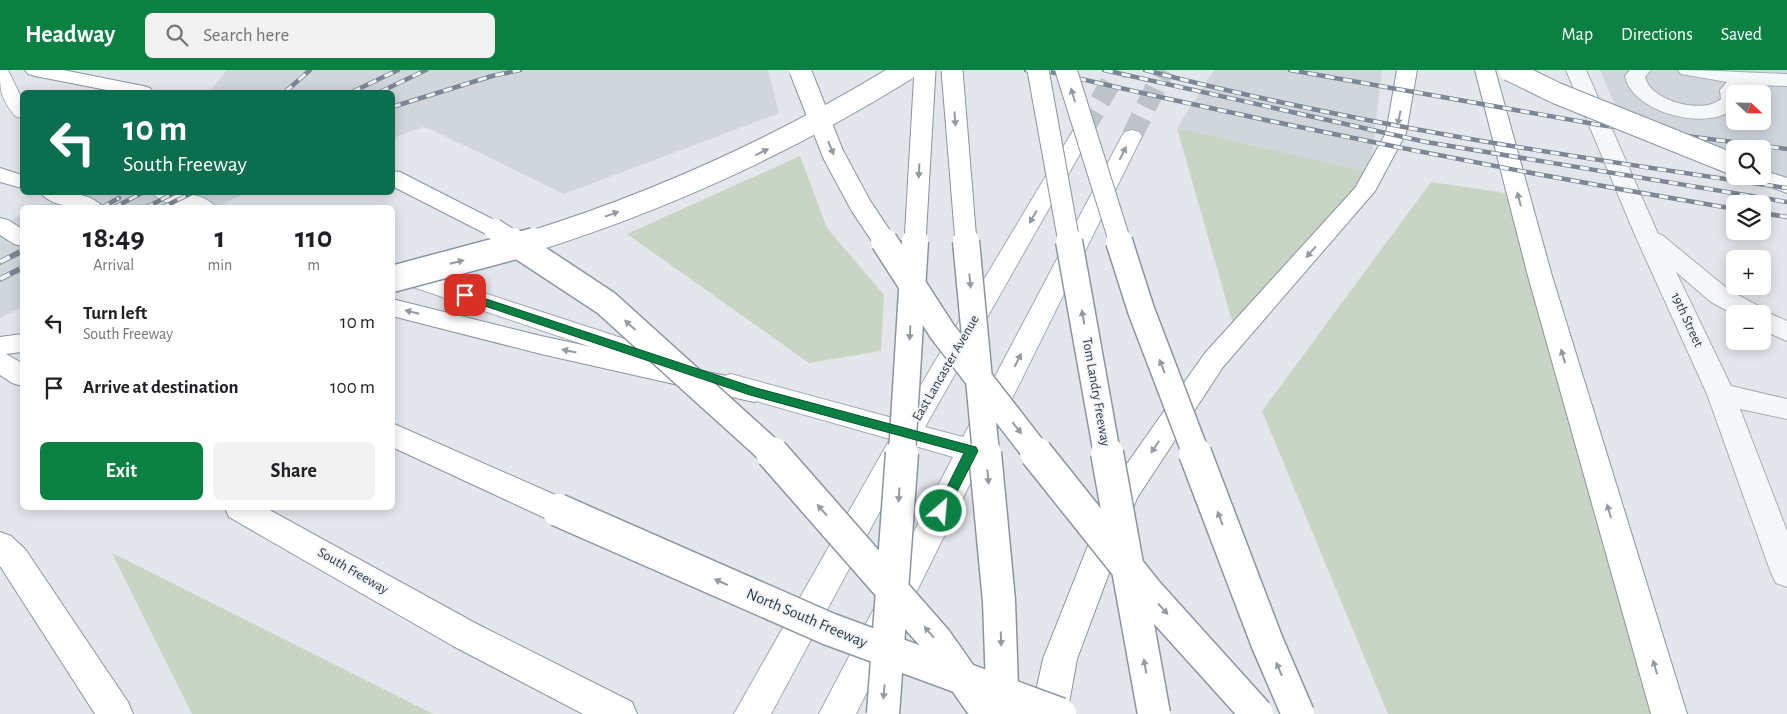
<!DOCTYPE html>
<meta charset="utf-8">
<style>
body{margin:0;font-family:"Alegreya Sans",sans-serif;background:#f2f2f2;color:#202124;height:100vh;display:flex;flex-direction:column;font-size:19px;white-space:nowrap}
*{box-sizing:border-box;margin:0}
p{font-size:16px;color:#757577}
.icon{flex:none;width:28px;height:28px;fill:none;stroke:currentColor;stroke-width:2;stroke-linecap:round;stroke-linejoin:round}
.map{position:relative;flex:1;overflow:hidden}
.sheet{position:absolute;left:20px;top:135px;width:375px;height:305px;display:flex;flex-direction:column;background:#fff;border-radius:8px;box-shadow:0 2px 12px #0003}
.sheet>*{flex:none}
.banner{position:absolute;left:20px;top:20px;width:375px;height:105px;border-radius:8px;box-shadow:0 2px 12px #0003;background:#0b6e4f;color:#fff;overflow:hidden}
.needle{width:32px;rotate:112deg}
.controls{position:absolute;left:1726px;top:15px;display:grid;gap:10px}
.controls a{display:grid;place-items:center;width:45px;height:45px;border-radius:8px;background:#fff;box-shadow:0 2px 12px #0003;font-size:25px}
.pin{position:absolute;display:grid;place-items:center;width:42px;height:42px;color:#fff;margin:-21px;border-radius:10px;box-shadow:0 2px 8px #0006}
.me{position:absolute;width:55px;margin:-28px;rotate:27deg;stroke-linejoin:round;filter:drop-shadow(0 0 4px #0008)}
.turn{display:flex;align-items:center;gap:18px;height:105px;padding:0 20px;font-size:22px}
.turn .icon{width:65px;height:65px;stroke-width:2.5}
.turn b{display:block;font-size:35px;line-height:42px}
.eta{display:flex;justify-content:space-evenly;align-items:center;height:85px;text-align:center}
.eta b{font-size:30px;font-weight:600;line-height:35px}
.button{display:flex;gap:10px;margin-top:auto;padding:10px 20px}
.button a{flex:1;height:58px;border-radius:8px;background:#0b8043;color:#fff;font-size:20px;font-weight:600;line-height:58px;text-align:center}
.button a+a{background:#f2f2f2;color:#202124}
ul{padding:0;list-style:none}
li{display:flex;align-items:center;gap:15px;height:65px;padding:0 20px}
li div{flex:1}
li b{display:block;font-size:19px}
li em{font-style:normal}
header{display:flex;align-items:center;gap:30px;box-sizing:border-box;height:70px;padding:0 25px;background:#0b8043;color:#fff}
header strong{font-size:24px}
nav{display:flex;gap:28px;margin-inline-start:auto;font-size:18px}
.search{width:350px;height:45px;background:#f2f2f2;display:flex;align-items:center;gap:12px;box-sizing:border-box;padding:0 18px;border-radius:8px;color:#757577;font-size:19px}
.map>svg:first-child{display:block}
</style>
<header>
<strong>Headway</strong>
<div class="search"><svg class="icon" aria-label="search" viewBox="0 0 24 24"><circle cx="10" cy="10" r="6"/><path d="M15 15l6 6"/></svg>Search here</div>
<nav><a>Map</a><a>Directions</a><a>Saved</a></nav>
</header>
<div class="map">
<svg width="1787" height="644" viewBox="0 0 1787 644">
<rect width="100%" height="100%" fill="#e3e6eb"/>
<path fill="#d1d6dd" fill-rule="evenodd" d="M227 0H768L779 43 564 124 428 58 423 57 393 68 392 22H209Z
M1214 0H1382L1370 102 1177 58Z
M1600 0H1787V110L1763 100 1762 79H1735V88L1617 40ZM1735 24H1762V51H1735Z
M72 123H246L217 137 39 138Z
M22 145V237L0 248V156Z"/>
<path fill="#c9d5c4" d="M1177 58 1370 102 1233 254Z
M800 86 827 158 884 225 881 281 809 293 627 164Z
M1431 112 1512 124 1662 644H1388L1262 341Z
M112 483 433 644H192Z"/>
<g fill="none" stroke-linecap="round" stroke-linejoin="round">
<path stroke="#bec3c9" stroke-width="21" stroke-dasharray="21 11" stroke-linecap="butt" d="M1084 59 1118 0
M1132 66 1164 0"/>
<g stroke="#a8adb5" stroke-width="2">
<path id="minor" d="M1566 0H1586L1658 164 1662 165 1729 220 1762 238 1764 241 1787 251V271L1762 260V244L1735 245 1711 232 1676 202 1731 316 1787 329V349L1740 339 1787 461V517L1776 513 1771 503 1707 324 1635 165Z
M1630 0H1651L1645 7C1650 31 1703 45 1721 29L1720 20 1727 12 1681 4 1678 0C1715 0 1751 3 1787 4V16L1748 15 1740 22V24H1735V38C1708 62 1632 43 1625 6Z"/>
</g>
<g stroke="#a2acb7" stroke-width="2">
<path id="major" d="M0 0H8L22 29V48L15 46C1 28 0 22 0 0Z
M1084 53 1091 55 1094 59 925 357 963 367 1122 66 1125 62 1132 60 1139 62 1142 66 856 644H819L953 387 915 376 771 644H734L890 369 721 321 717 314 721 307 731 304 900 350 1074 59 1077 55Z
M152 122C170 122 205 121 216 138 198 138 164 139 152 122Z
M392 193 689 290 693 297 689 304 680 307 392 210Z"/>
</g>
<g stroke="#8a95a2" stroke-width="2">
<path id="highway" d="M25 0H63L143 16 150 18 153 22H117L35 6 28 4Z
M1397 0H1417L1406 63 1375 121 1223 297 1137 428 1077 589 1067 644H1031L1043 589 1112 415 1205 283 1355 118 1386 63Z
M1475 0H1495L1552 206 1687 644H1651L1528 206Z
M0 98 22 105V118L0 112Z
M1762 100 1787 108V123L1754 111 1751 106H1762Z
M392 101 400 102 502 154 506 159 502 164 494 166 486 164 392 116Z
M40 122C58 122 92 121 103 138 85 138 52 139 40 122Z
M0 148 8 150 22 159V176L14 174 0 165Z
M392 229 541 266 754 312 764 315 768 322 764 329 754 332 541 284 392 246Z
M22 264V282L6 284 22 293V316L12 313 0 305V267Z
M392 353 569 431 573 440 569 449 558 452 547 449 392 377Z
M225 438H266L477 554 632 632 637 644H583L453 576 229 447Z
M0 462 11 466 25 479 128 632 133 644H95L0 496Z"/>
</g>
<use href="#minor" fill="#f5f7f9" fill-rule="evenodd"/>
<use href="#major" fill="#fff" fill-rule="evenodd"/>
<use href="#highway" fill="#fff" fill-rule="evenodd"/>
<g stroke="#7c8795" stroke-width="4.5">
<path id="rail-far1" d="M1026 0 1047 4
M1042 0C1272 54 1502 100 1735 139
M1104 0 1426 72 1787 132
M1145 0C1356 55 1572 87 1787 118
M1290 0 1600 55 1787 79
M285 22 310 0
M352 22 398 0
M380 22 426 0
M392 37 492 6 520 0
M101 138 119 128
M113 138 144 122
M145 138 176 122
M161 138 194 122
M1762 143 1787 147"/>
</g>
<g stroke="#7c8795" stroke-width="5.5">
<path id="rail" d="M0 192 22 181
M0 209 22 198"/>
</g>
<use href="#rail-far1" stroke="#f2f5f8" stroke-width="3" stroke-dasharray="9" stroke-linecap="butt"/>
<use href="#rail" stroke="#f2f5f8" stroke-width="4" stroke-dasharray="11" stroke-linecap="butt"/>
<g stroke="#8a95a2" stroke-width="23" stroke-linecap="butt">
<path id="highway-bridge-far2" d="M800 0 833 84 861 136 885 172
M952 0 966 172
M1038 0 1069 172
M1066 0 1120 172
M1509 0 1556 23 1735 95
M494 159 514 172
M530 172C662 131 788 73 906 0
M915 172 925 0"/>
</g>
<g stroke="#8a95a2" stroke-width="29" stroke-linecap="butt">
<path id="highway-bridge-far1" d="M512 171 606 233 773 384
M884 171 942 261 1037 384
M966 171 986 384
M1069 171 1107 384
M1119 171 1141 240 1196 384
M392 209 534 171
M902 384 915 171"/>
</g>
<g stroke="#8a95a2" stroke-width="35" stroke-linecap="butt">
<path id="highway-bridge" d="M772 383 936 570 988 644
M985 383 999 531 1003 644
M1036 383 1147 522 1257 644
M1107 383 1154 644
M1195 383 1267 572 1298 644
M558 440 829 559 1060 644
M883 644 902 383"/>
</g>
<use href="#highway-bridge-far2" stroke="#fff" stroke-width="21"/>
<use href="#highway-bridge-far1" stroke="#fff" stroke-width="26"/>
<use href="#highway-bridge" stroke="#fff" stroke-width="32"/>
</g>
<defs><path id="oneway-solid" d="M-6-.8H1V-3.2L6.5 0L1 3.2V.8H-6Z" transform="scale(1.25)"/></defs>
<g fill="#949aa1">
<use href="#oneway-solid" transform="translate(1073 25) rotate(-107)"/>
<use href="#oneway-solid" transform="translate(1399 48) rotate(102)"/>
<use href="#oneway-solid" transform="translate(955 49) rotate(86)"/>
<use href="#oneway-solid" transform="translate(831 78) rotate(68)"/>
<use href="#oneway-solid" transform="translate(762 82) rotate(-26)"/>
<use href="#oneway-solid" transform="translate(1123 83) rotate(-63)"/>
<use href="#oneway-solid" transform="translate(919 101) rotate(93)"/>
<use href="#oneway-solid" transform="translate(1519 129) rotate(-105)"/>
<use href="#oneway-solid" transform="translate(612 144) rotate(-20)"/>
<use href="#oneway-solid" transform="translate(1033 147) rotate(120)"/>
<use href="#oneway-solid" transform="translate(1311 182) rotate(131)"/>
<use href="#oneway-solid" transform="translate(457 192) rotate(-14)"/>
<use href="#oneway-solid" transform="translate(970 211) rotate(85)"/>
<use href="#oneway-solid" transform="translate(412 242) rotate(-166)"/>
<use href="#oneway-solid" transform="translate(1083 247) rotate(-100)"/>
<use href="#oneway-solid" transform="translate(630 255) rotate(-138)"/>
<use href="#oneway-solid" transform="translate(910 263) rotate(93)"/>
<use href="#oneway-solid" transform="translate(569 281) rotate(-168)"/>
<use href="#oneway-solid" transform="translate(1563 286) rotate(-106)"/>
<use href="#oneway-solid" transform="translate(1018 290) rotate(-63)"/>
<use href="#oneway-solid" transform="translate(1162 296) rotate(-111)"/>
<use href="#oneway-solid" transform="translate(1017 358) rotate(52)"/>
<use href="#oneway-solid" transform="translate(1155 377) rotate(124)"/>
<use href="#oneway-solid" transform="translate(988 407) rotate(85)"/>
<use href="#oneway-solid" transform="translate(899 425) rotate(94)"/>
<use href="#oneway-solid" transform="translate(822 440) rotate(-131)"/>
<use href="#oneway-solid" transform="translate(1609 441) rotate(-106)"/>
<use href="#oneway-solid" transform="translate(1220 448) rotate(-111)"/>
<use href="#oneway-solid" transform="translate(721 512) rotate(-156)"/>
<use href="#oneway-solid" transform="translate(1163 539) rotate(48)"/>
<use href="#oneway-solid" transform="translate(929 562) rotate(-131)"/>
<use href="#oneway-solid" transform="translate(1001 569) rotate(88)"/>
<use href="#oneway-solid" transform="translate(1145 596) rotate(-100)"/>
<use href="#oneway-solid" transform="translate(1655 597) rotate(-106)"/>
<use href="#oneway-solid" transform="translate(1279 599) rotate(-113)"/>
<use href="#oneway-solid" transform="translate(884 622) rotate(94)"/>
</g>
<path fill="#0b8043" stroke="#07532c" d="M465 222 756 318 972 376 976 377 978 381 945 445 941 446 936 445 935 441 964 383 750 325 461 228 460 225 461 223Z"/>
<g text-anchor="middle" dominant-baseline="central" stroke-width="4" stroke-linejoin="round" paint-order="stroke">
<g font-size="14" fill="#2a3543" stroke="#f2f5f8">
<text transform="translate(1687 250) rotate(65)">19th Street</text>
<text transform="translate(946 298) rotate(-60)">East Lancaster Avenue</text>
<text transform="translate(1096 322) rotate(80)">Tom Landry Freeway</text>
<text transform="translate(353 501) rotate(30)">South Freeway</text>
</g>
<g font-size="16" fill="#2a3543" stroke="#f2f5f8">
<text transform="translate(807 548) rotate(23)">North South Freeway</text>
</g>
</g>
</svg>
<div class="controls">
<a><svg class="needle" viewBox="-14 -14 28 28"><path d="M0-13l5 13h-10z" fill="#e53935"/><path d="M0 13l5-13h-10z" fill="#757577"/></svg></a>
<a><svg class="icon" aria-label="search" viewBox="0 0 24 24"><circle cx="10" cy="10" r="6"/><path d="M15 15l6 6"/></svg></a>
<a><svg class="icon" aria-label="layers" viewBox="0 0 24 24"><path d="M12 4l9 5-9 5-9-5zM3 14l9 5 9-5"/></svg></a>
<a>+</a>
<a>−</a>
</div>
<div class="pin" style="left:465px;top:225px;background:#d93025"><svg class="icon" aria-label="arrive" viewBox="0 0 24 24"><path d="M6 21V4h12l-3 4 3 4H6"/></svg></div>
<svg class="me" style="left:941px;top:441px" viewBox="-20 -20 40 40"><circle r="17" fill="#0b8043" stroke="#fff" stroke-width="3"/><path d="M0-11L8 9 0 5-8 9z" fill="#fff"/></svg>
<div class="banner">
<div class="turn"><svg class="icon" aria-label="left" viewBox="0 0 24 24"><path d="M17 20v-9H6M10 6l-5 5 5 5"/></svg><div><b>10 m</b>South Freeway</div></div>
</div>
<section class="sheet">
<div class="eta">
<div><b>18:49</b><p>Arrival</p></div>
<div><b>1</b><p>min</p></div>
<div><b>110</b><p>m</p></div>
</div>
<ul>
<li><svg class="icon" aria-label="left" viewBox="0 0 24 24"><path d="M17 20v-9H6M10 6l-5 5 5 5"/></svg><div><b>Turn left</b><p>South Freeway</p></div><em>10 m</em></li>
<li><svg class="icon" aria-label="arrive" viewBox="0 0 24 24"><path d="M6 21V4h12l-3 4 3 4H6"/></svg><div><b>Arrive at destination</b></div><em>100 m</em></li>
</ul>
<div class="button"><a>Exit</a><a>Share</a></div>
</section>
</div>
